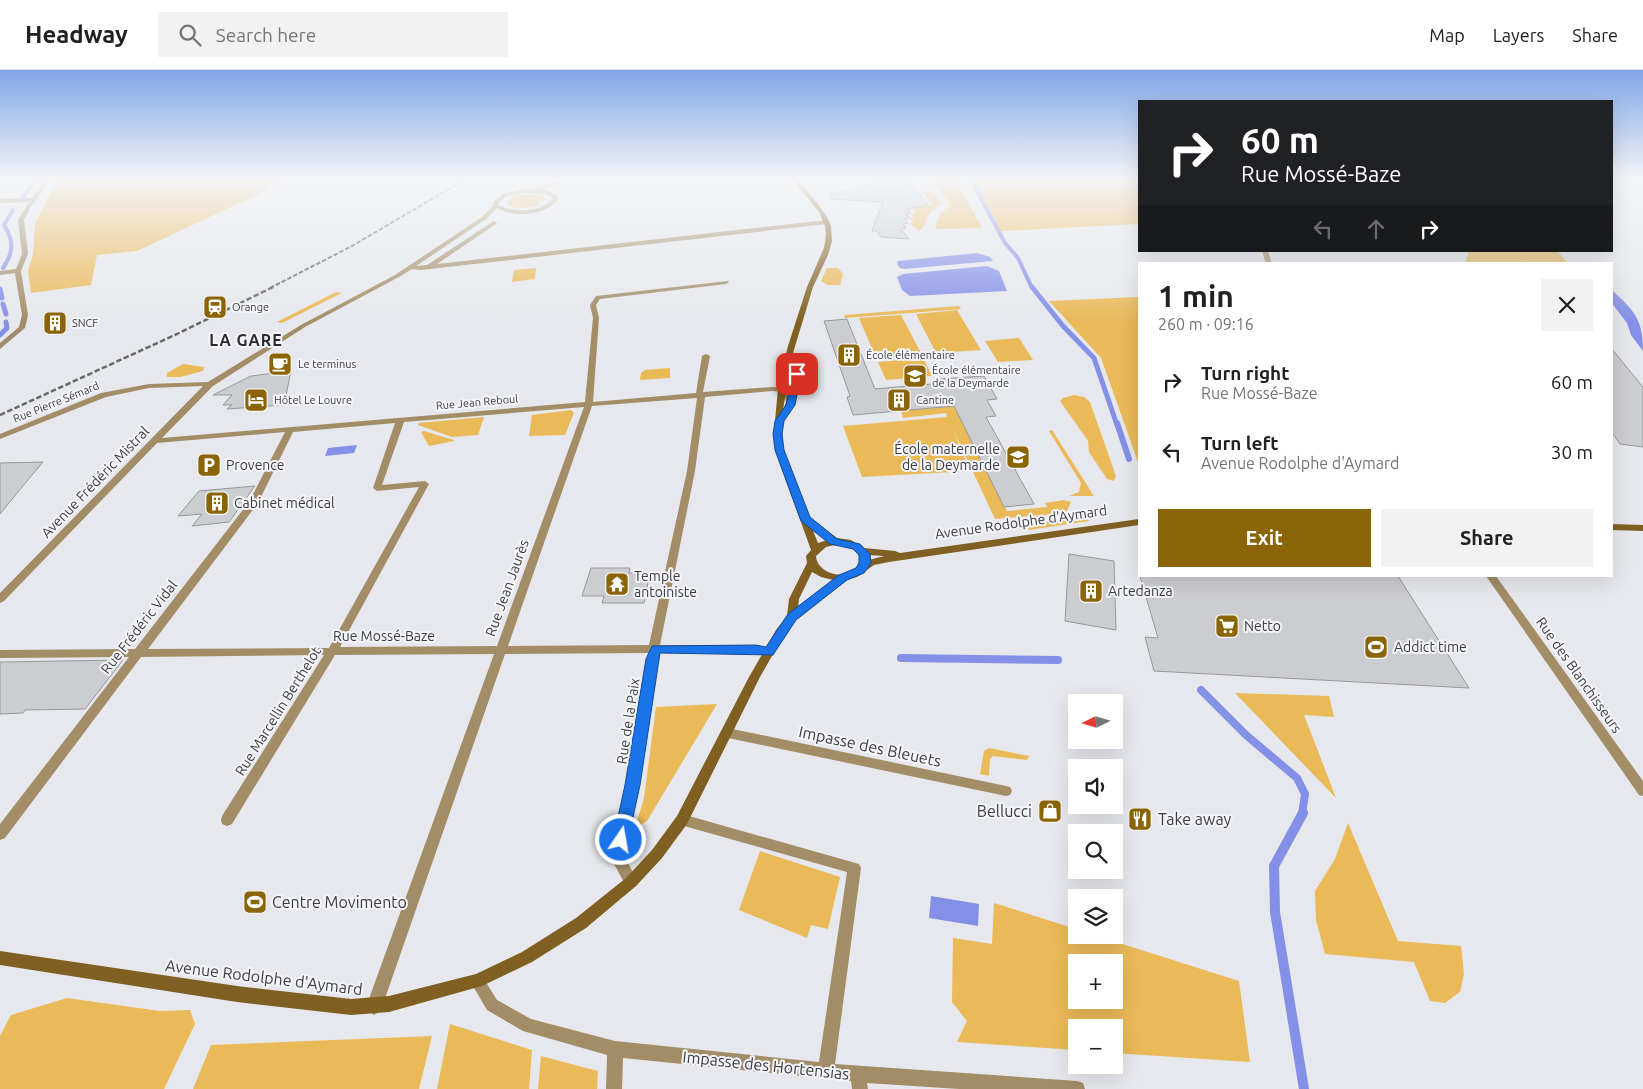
<!DOCTYPE html>
<meta charset="utf-8">
<style>
body{margin:0;font-family:Ubuntu,sans-serif;background:#f2f2f2;color:#202124;height:100vh;display:flex;flex-direction:column;font-size:19px;white-space:nowrap}
*{box-sizing:border-box;margin:0}
p{font-size:16px;color:#757577}
.icon{flex:none;width:28px;height:28px;fill:none;stroke:currentColor;stroke-width:2;stroke-linecap:round;stroke-linejoin:round}
.map{position:relative;flex:1;overflow:hidden}
.side{position:absolute;left:1138px;top:192px;width:475px;height:315px;display:flex;flex-direction:column;background:#fff;border-radius:0px;box-shadow:0 5px 20px #0002}
.side>*{flex:none}
.top-card{position:absolute;left:1138px;top:30px;width:475px;height:152px;border-radius:0px;box-shadow:0 5px 20px #0002;background:#202124;color:#fff;overflow:hidden}
.needle{width:32px;rotate:265deg}
.controls{position:absolute;left:1068px;top:624px;display:grid;gap:10px}
.controls a{display:grid;place-items:center;width:55px;height:55px;border-radius:0px;background:#fff;box-shadow:0 5px 20px #0002;font-size:25px}
.pin{position:absolute;display:grid;place-items:center;width:42px;height:42px;color:#fff;margin:-21px;border-radius:10px;box-shadow:0 2px 8px #0006}
.me{position:absolute;width:55px;margin:-28px;rotate:12deg;stroke-linejoin:round;filter:drop-shadow(0 0 4px #0008)}
.turn{display:flex;align-items:center;gap:18px;height:105px;padding:0 20px;font-size:22px}
.turn .icon{width:65px;height:65px;stroke-width:2.5}
.turn b{display:block;font-size:35px;line-height:42px}
.lanes{display:flex;align-items:center;height:48px;padding:0 20px;background:#0003;justify-content:center;gap:25px;direction:ltr}
.lanes .off{opacity:.35}
.round{display:grid;place-items:center;flex:none;width:52px;height:52px;border-radius:0px;background:#f2f2f2}
.head{display:flex;align-items:center;justify-content:space-between;height:85px;padding:0 20px}
h1{font-size:30px;font-weight:700;line-height:38px}
.cta{display:flex;gap:10px;margin-top:auto;padding:10px 20px}
.cta a{flex:1;height:58px;border-radius:0px;background:#8b6505;color:#fff;font-size:20px;font-weight:700;line-height:58px;text-align:center}
.cta a+a{background:#f2f2f2;color:#202124}
ul{padding:0;list-style:none}
li{display:flex;align-items:center;gap:15px;height:70px;padding:0 20px}
li div{flex:1}
li b{display:block;font-size:19px}
li em{font-style:normal}
header{display:flex;align-items:center;gap:30px;box-sizing:border-box;height:70px;padding:0 25px;background:#fff;border-bottom:1px solid #e0e0e0}
header strong{font-size:24px}
nav{display:flex;gap:28px;margin-inline-start:auto;font-size:18px}
.search{width:350px;height:45px;background:#f2f2f2;display:flex;align-items:center;gap:12px;box-sizing:border-box;padding:0 18px;border-radius:0px;color:#757577;font-size:19px}
.map>svg:first-child{display:block}
</style>
<header>
<strong>Headway</strong>
<div class="search"><svg class="icon" aria-label="search" viewBox="0 0 24 24"><circle cx="10" cy="10" r="6"/><path d="M15 15l6 6"/></svg>Search here</div>
<nav><a>Map</a><a>Layers</a><a>Share</a></nav>
</header>
<div class="map">
<svg width="1643" height="1019" viewBox="0 0 1643 1019">
<rect width="100%" height="100%" fill="#e7e8ed"/>
<path fill="#eab958" fill-rule="evenodd" d="M57 110H281L263 122 137 181 97 185 91 215 31 223 28 201 33 184 35 154Z
M937 110H956L982 158 935 159 940 144 949 137V132L934 115Z
M974 110H1139V154L1001 161Z
M932 121 941 132C939 138 933 138 930 143 925 150 926 156 919 161L909 153H913L910 148H914L911 144 916 143 913 139 917 138 915 136 933 135 922 122Z
M524 124 540 125 547 129 538 133 539 135C529 138 514 141 506 133L513 127Z
M1469 181H1557L1569 194H1465Z
M536 198 535 209 512 212 514 200Z
M827 198H838L843 204 840 215H828L821 211Z
M336 222 342 223 282 253 277 252Z
M1139 227V395L1101 288 1049 231Z
M959 236 961 239 845 248 844 245Z
M957 240 981 280 936 283 916 244Z
M901 245 922 285 876 288 859 248Z
M1019 268 1033 290 998 292 985 271Z
M923 288 932 306 886 310 878 292Z
M183 294 204 297 203 301 180 307H167V303Z
M670 298V308L640 310 641 303 645 300Z
M1074 325 1084 327 1090 332 1116 406 1114 411 1107 409 1089 382 1088 371 1060 331 1063 328Z
M954 336 1007 441 1047 437 1045 433 1064 430 1071 432 1066 443 995 449 953 359 970 401 862 407 843 356 947 347 946 343 903 348 901 341Z
M571 340 574 343 565 365 529 366 532 345Z
M484 347 478 365 452 367 418 355 419 353Z
M1052 360 1094 426H1069L1079 422 1081 413 1049 361Z
M424 361 454 370V371L429 376 421 362Z
M1086 446 1089 451 1029 460 1026 455Z
M1235 623 1329 626 1334 647 1304 645 1336 728Z
M717 634 647 751 635 758 644 728 656 637Z
M989 678 1029 686 1027 690 993 686 990 689 989 706 980 704 984 681Z
M1348 753 1398 871 1461 876 1464 904 1460 922 1445 933 1430 931 1414 892 1325 884 1316 850 1315 821 1335 789Z
M760 781 840 807 828 859 811 855 807 868 739 840Z
M994 833 1076 859V865H1094L1239 911 1250 992 1114 983V958H1076V980L957 972 967 951 952 932 953 868 992 874ZM1076 892H1114V930H1076Z
M67 928 160 941 190 940 195 954 164 1019H0V966L11 945Z
M450 954 532 980 529 1019H437Z
M432 966 419 1019H193L211 975Z
M541 986 598 1001 597 1019H538Z"/>
<path fill="#8490e7" d="M977 183 990 187 993 191 904 199 900 198 897 194 898 191Z
M987 196 999 201 1007 221 910 226 902 220 897 207 903 204Z
M1611 219C1634 241 1643 248 1643 281L1631 265 1627 253 1611 232Z
M357 375 354 383 325 386 328 378Z
M931 826 979 834 978 856 929 848Z"/>
<g fill="none" stroke-linecap="round" stroke-linejoin="round">
<path stroke="#8490e7" stroke-width="4" d="M971 110 1005 173 1018 188 1032 218
M23 127 36 110
M3 198C14 182 14 171 4 155L13 140"/>
<path stroke="#8490e7" stroke-width="5" d="M1032 217 1063 256 1094 288 1117 355
M0 219 2 228
M3 234 6 244
M0 265 7 258 6 252"/>
<path stroke="#8490e7" stroke-width="6" d="M1117 353 1129 389"/>
<path stroke="#8490e7" stroke-width="8" d="M901 588 1058 590
M1201 620 1246 665 1297 708 1305 724 1302 744"/>
<path stroke="#8490e7" stroke-width="10" d="M1303 743 1274 796 1275 842 1304 1019"/>
</g>
<path fill="#cccdd1" stroke="#96979b" d="M869 110H908L928 135 907 139 911 143 906 144 910 148H905L908 153 903 154 906 158 901 159 909 169 881 167 877 161H872L883 132 830 129V124L872 114Z
M847 249 875 319 942 313 940 309 984 306 997 329 987 330 996 346 986 347 1034 434 1004 437 954 336 853 345 847 327 850 326 824 251Z
M1611 278 1643 317V377L1620 374 1611 361Z
M291 301 284 335 227 339 232 335H223L232 325H213L251 306Z
M43 392 27 411 0 444V393Z
M255 416 229 452 192 456 202 444 178 446 199 421Z
M1069 484 1114 491 1116 560 1065 551Z
M591 498H630L629 503H650L644 533H602L604 526H582Z
M1140 506H1398L1469 618 1154 601 1145 567 1158 568Z
M123 590 85 639 25 640 23 643 0 644V592Z"/>
<g fill="none" stroke-linecap="round" stroke-linejoin="round">
<path fill="#a28d67" fill-rule="evenodd" d="M45 110H50L31 137 24 150 28 184 21 201 28 245 25 258 0 279V273L19 257 22 245 15 203 0 205V201L16 199 22 184 18 150 29 132 0 133V129L32 128Z
M561 110 563 113 538 120 535 118Z
M524 119 546 120 557 125 558 130C543 146 515 148 497 138L486 149 416 196 427 195 494 151 497 153 496 154 437 194 827 150 830 152 827 154 421 200 412 199 399 207 305 257 213 316 162 368 585 332 593 248 590 235 596 226 728 211 729 212 726 214 600 229 596 235 599 248 593 332 696 323 702 286 706 284 710 286 703 322 772 317 789 318 795 335 791 337 787 335 783 322 772 321 705 327 695 401 660 575H755L773 579 774 582 773 585 769 586 755 583H659L639 715 628 771 627 791 638 812 636 816 631 818 626 816 613 792 614 771 627 715 648 583 505 584 382 937 379 942 374 945 369 942 366 937 494 584 335 585 232 754 227 756 222 754 221 750 222 746 324 585 141 587 5 768 0 770V754L129 587 0 588V580L135 579 249 432 285 362 157 373 4 531 0 533V523L203 316 149 318 106 327 0 369V364L101 323 149 314 208 312 301 255 395 205 482 147 493 136V132L503 124ZM524 123 545 124 552 127V130C538 143 515 143 498 135V133L507 126ZM697 328 687 401 649 575 508 576 592 336ZM584 337 497 576 340 577 429 414 425 411 382 415 404 352ZM395 353 373 418 377 421 419 417 329 578 148 579 258 433 293 362Z
M1262 181H1268L1272 194H1266Z
M1486 506H1496L1643 711V726L1639 725Z
M728 658 1006 716 1010 717 1012 721 1010 725 1006 726 728 668 724 666 722 663 724 660Z
M682 744 859 794 861 798 835 994 1077 1011 1083 1013 1085 1019H959L867 1013 868 1019H852L851 1011 623 988 622 1019H606L607 985 523 961 487 940 470 911 472 906 477 904 482 906 497 930 531 949 615 971 819 992 847 802 677 754 676 750 677 746Z"/>
<path fill="#7f6022" fill-rule="evenodd" d="M793 110H798L818 134 828 149 831 156 832 171 828 185 813 217 793 283 799 303V319L794 335 782 352 783 380 808 446 837 468 851 470 864 478 895 481 900 483 1139 449V455L889 492 874 495 857 507 846 510 796 550 784 565 760 607 687 754 662 788 636 816 586 858 532 892 482 916 389 942 351 945 237 932 0 895V881L237 916 351 929 389 926 476 904 522 882 576 848 626 808 652 780 677 746 749 607 776 560 787 546 789 529 807 493 806 486 811 480 775 380 774 361 778 319 788 276 807 217 824 178 826 164 825 156 819 142ZM790 296 791 319 783 340ZM812 458 827 470 818 473ZM839 474C849 476 856 479 860 488 860 489 858 495 858 496 847 512 817 504 816 486L826 477ZM868 485 884 486 869 490ZM812 502 821 507 833 510 798 537 799 529Z
M1611 454 1643 455V461L1611 460Z"/>
<path stroke="#67686a" stroke-width="2" stroke-dasharray="4.5 2" stroke-linecap="butt" d="M270 218 352 176 464 110"/>
<path stroke="#67686a" stroke-width="2.5" stroke-dasharray="5.5 2.5" stroke-linecap="butt" d="M0 345 177 264 273 217"/>
</g>
<linearGradient id="sky" x2="0" y2="1"><stop stop-color="#80a6e8"/><stop offset="0.43" stop-color="#f4f5f7"/><stop offset="1" stop-color="#f4f5f7" stop-opacity="0"/></linearGradient>
<rect width="1643" height="253" fill="url(#sky)"/>
<path fill="#1a73e8" stroke="#114b97" d="M794 302 801 304 795 335 784 351 782 364 784 380 810 447 837 469 860 474 870 484 871 493 864 503 847 510 796 550 773 585 660 583 640 715 628 770 626 775 621 777 615 775 613 770 625 715 646 589 652 576 756 575 766 577 788 544 839 505 856 498 859 493V485L853 479 830 474 801 451 775 380 773 364 775 351 786 335Z"/>
<defs>
<g id="station-square" transform="scale(1.25)"><rect x="-9" y="-9" width="18" height="18" rx="4" fill="#8b6505" stroke="#f4f5fa"/><path d="M-3-6H3Q5-6 5-4V2Q5 4 3 4L4.5 6H3L1.5 4h-3L-3 6H-4.5L-3 4Q-5 4-5 2V-4Q-5-6-3-6ZM-3.5-4v3h7v-3ZM-3.5 1v1.5H-2V1ZM2 1v1.5H3.5V1Z" fill="#fff"/></g>
<g id="building-square" transform="scale(1.25)"><rect x="-9" y="-9" width="18" height="18" rx="4" fill="#8b6505" stroke="#f4f5fa"/><path d="M-4-6H4V6H1V3H-1V6H-4ZM-2.5-4.3h1.7v1.8h-1.7ZM.8-4.3h1.7v1.8H.8ZM-2.5-1h1.7V.8h-1.7ZM.8-1h1.7V.8H.8Z" fill="#fff"/></g>
<g id="cafe-square" transform="scale(1.25)"><rect x="-9" y="-9" width="18" height="18" rx="4" fill="#8b6505" stroke="#f4f5fa"/><path d="M-5.5-4.5H6V0H3Q3 3.5 0 3.5H-2.5Q-5.5 3.5-5.5 0ZM3-3.2v2h1.7v-2ZM-6 4.5H4V6H-6Z" fill="#fff"/></g>
<g id="school-square" transform="scale(1.25)"><rect x="-9" y="-9" width="18" height="18" rx="4" fill="#8b6505" stroke="#f4f5fa"/><path d="M0-5L7-2L0 1L-7-2ZM-4 1L0 2.5L4 1V4Q0 6-4 4Z" fill="#fff"/></g>
<g id="hotel-square" transform="scale(1.25)"><rect x="-9" y="-9" width="18" height="18" rx="4" fill="#8b6505" stroke="#f4f5fa"/><path d="M-6-4.5h1.5V1H6V5H4.5V3h-9V5H-6ZM-4 0a1.8 1.8 0 1 1 3.6 0ZM.5 0V-2.5h3Q6-2.5 6 0Z" fill="#fff"/></g>
<g id="parking-square" transform="scale(1.25)"><rect x="-9" y="-9" width="18" height="18" rx="4" fill="#8b6505" stroke="#f4f5fa"/><path d="M-3.5-5.5H1a3.5 3.5 0 0 1 0 7H-1V5.5H-3.5ZM-1-3.4V-.6H.8a1.4 1.4 0 0 0 0-2.8Z" fill="#fff"/></g>
<g id="temple-square" transform="scale(1.25)"><rect x="-9" y="-9" width="18" height="18" rx="4" fill="#8b6505" stroke="#f4f5fa"/><path d="M0-6L5-2H3V0L6.5 2.5H4V6H1.5V3h-3V6H-4V2.5H-6.5L-3 0V-2H-5Z" fill="#fff"/></g>
<g id="supermarket-square" transform="scale(1.25)"><rect x="-9" y="-9" width="18" height="18" rx="4" fill="#8b6505" stroke="#f4f5fa"/><path d="M-6-5.5h2.5l.6 2H6L4.5 2H-2.5L-4.4-4H-6ZM-1.5 3.2a1.3 1.3 0 1 0 .1 0ZM3 3.2a1.3 1.3 0 1 0 .1 0Z" fill="#fff"/></g>
<g id="stadium-square" transform="scale(1.25)"><rect x="-9" y="-9" width="18" height="18" rx="4" fill="#8b6505" stroke="#f4f5fa"/><path d="M0-5a6.5 5 0 1 0 0 10a6.5 5 0 1 0 0-10ZM-3.5-1.8h7v3.6h-7Z" fill="#fff"/></g>
<g id="shop-square" transform="scale(1.25)"><rect x="-9" y="-9" width="18" height="18" rx="4" fill="#8b6505" stroke="#f4f5fa"/><path d="M-5-2.5h2.3a2.7 3.5 0 0 1 5.4 0H5L5.5 6h-11ZM-1.5-2.5h3a1.5 2.3 0 0 0-3 0Z" fill="#fff"/></g>
<g id="restaurant-square" transform="scale(1.25)"><rect x="-9" y="-9" width="18" height="18" rx="4" fill="#8b6505" stroke="#f4f5fa"/><path d="M-5-6h1v4h1v-4h1v4h1v-4h1v5L-1.5 .5V6h-2V.5L-5-1ZM5-6V6H3V1.5H1.5Q1.5-4 5-6Z" fill="#fff"/></g>
</defs>
<g fill-rule="evenodd">
<use href="#station-square" x="215" y="237"/>
<use href="#building-square" x="55" y="253"/>
<use href="#building-square" x="849" y="285"/>
<use href="#cafe-square" x="280" y="294"/>
<use href="#school-square" x="915" y="306"/>
<use href="#hotel-square" x="256" y="330"/>
<use href="#building-square" x="899" y="330"/>
<use href="#school-square" x="1018" y="387"/>
<use href="#parking-square" x="209" y="395"/>
<use href="#building-square" x="217" y="433"/>
<use href="#temple-square" x="617" y="514"/>
<use href="#building-square" x="1091" y="521"/>
<use href="#supermarket-square" x="1227" y="556"/>
<use href="#stadium-square" x="1376" y="577"/>
<use href="#shop-square" x="1050" y="741"/>
<use href="#restaurant-square" x="1140" y="749"/>
<use href="#stadium-square" x="255" y="832"/>
</g>
<g text-anchor="middle" dominant-baseline="central" stroke-width="4" stroke-linejoin="round" paint-order="stroke">
<g font-size="11" fill="#3b3c3d" stroke="#f4f5fa" text-anchor="start">
<text x="232" y="237">Orange</text>
<text x="72" y="253">SNCF</text>
<text x="866" y="285">École élémentaire</text>
<text x="298" y="294">Le terminus</text>
<text x="932" y="300">École élémentaire<tspan x="932" dy="13">de la Deymarde</tspan></text>
<text x="274" y="330">Hôtel Le Louvre</text>
<text x="916" y="330">Cantine</text>
</g>
<g font-size="11" fill="#3b3c3d" stroke="#f4f5fa">
<text transform="translate(56 332) rotate(-22)">Rue Pierre Sémard</text>
<text transform="translate(477 332) rotate(-5)">Rue Jean Reboul</text>
</g>
<g font-size="14" fill="#3b3c3d" stroke="#f4f5fa" text-anchor="start">
<text x="1000" y="379" text-anchor="end">École maternelle<tspan x="1000" dy="16">de la Deymarde</tspan></text>
<text x="226" y="395">Provence</text>
<text x="234" y="433">Cabinet médical</text>
<text x="634" y="506">Temple<tspan x="634" dy="16">antoiniste</tspan></text>
<text x="1108" y="521">Artedanza</text>
<text x="1244" y="556">Netto</text>
<text x="1394" y="577">Addict time</text>
</g>
<g font-size="14" fill="#3b3c3d" stroke="#f4f5fa">
<text transform="translate(95 412) rotate(-46)">Avenue Frédéric Mistral</text>
<text transform="translate(1021 452) rotate(-8)">Avenue Rodolphe d'Aymard</text>
<text transform="translate(507 518) rotate(-70)">Rue Jean Jaurès</text>
<text transform="translate(139 557) rotate(-52)">Rue Frédéric Vidal</text>
<text x="384" y="566">Rue Mossé-Baze</text>
<text transform="translate(1579 605) rotate(55)">Rue des Blanchisseurs</text>
<text transform="translate(278 641) rotate(-58)">Rue Marcellin Berthelot</text>
<text transform="translate(628 651) rotate(-81)">Rue de la Paix</text>
</g>
<g font-size="16" font-weight="bold" letter-spacing="1" fill="#2a2a2e" stroke="#f4f5fa">
<text x="246" y="270">LA GARE</text>
</g>
<g font-size="16" fill="#3b3c3d" stroke="#f4f5fa">
<text transform="translate(870 676) rotate(12)">Impasse des Bleuets</text>
<text transform="translate(264 907) rotate(7)">Avenue Rodolphe d'Aymard</text>
<text transform="translate(766 995) rotate(6)">Impasse des Hortensias</text>
</g>
<g font-size="16" fill="#3b3c3d" stroke="#f4f5fa" text-anchor="start">
<text x="1032" y="741" text-anchor="end">Bellucci</text>
<text x="1158" y="749">Take away</text>
<text x="272" y="832">Centre Movimento</text>
</g>
</g>
</svg>
<div class="controls">
<a><svg class="needle" viewBox="-14 -14 28 28"><path d="M0-13l5 13h-10z" fill="#e53935"/><path d="M0 13l5-13h-10z" fill="#757577"/></svg></a>
<a><svg class="icon" aria-label="sound" viewBox="0 0 24 24"><path d="M4 9h4l5-4v14l-5-4H4zM17 9q2 3 0 6"/></svg></a>
<a><svg class="icon" aria-label="search" viewBox="0 0 24 24"><circle cx="10" cy="10" r="6"/><path d="M15 15l6 6"/></svg></a>
<a><svg class="icon" aria-label="layers" viewBox="0 0 24 24"><path d="M12 4l9 5-9 5-9-5zM3 14l9 5 9-5"/></svg></a>
<a>+</a>
<a>−</a>
</div>
<div class="pin" style="left:797px;top:304px;background:#d93025"><svg class="icon" aria-label="arrive" viewBox="0 0 24 24"><path d="M6 21V4h12l-3 4 3 4H6"/></svg></div>
<svg class="me" style="left:621px;top:770px" viewBox="-20 -20 40 40"><circle r="17" fill="#1a73e8" stroke="#fff" stroke-width="3"/><path d="M0-11L8 9 0 5-8 9z" fill="#fff"/></svg>
<div class="top-card">
<div class="turn"><svg class="icon" aria-label="right" viewBox="0 0 24 24"><path d="M7 20v-9h11M14 6l5 5-5 5"/></svg><div><b>60 m</b>Rue Mossé-Baze</div></div>
<div class="lanes"><svg class="icon off" aria-label="left" viewBox="0 0 24 24"><path d="M17 20v-9H6M10 6l-5 5 5 5"/></svg><svg class="icon off" aria-label="ahead" viewBox="0 0 24 24"><path d="M12 20V5M6 11l6-6 6 6"/></svg><svg class="icon" aria-label="right" viewBox="0 0 24 24"><path d="M7 20v-9h11M14 6l5 5-5 5"/></svg></div>
</div>
<section class="side">
<div class="head"><div><h1>1 min</h1><p>260 m · 09:16</p></div><a class="round"><svg class="icon" aria-label="close" viewBox="0 0 24 24"><path d="M6 6l12 12M18 6L6 18"/></svg></a></div>
<ul>
<li><svg class="icon" aria-label="right" viewBox="0 0 24 24"><path d="M7 20v-9h11M14 6l5 5-5 5"/></svg><div><b>Turn right</b><p>Rue Mossé-Baze</p></div><em>60 m</em></li>
<li><svg class="icon" aria-label="left" viewBox="0 0 24 24"><path d="M17 20v-9H6M10 6l-5 5 5 5"/></svg><div><b>Turn left</b><p>Avenue Rodolphe d'Aymard</p></div><em>30 m</em></li>
</ul>
<div class="cta"><a>Exit</a><a>Share</a></div>
</section>
</div>
